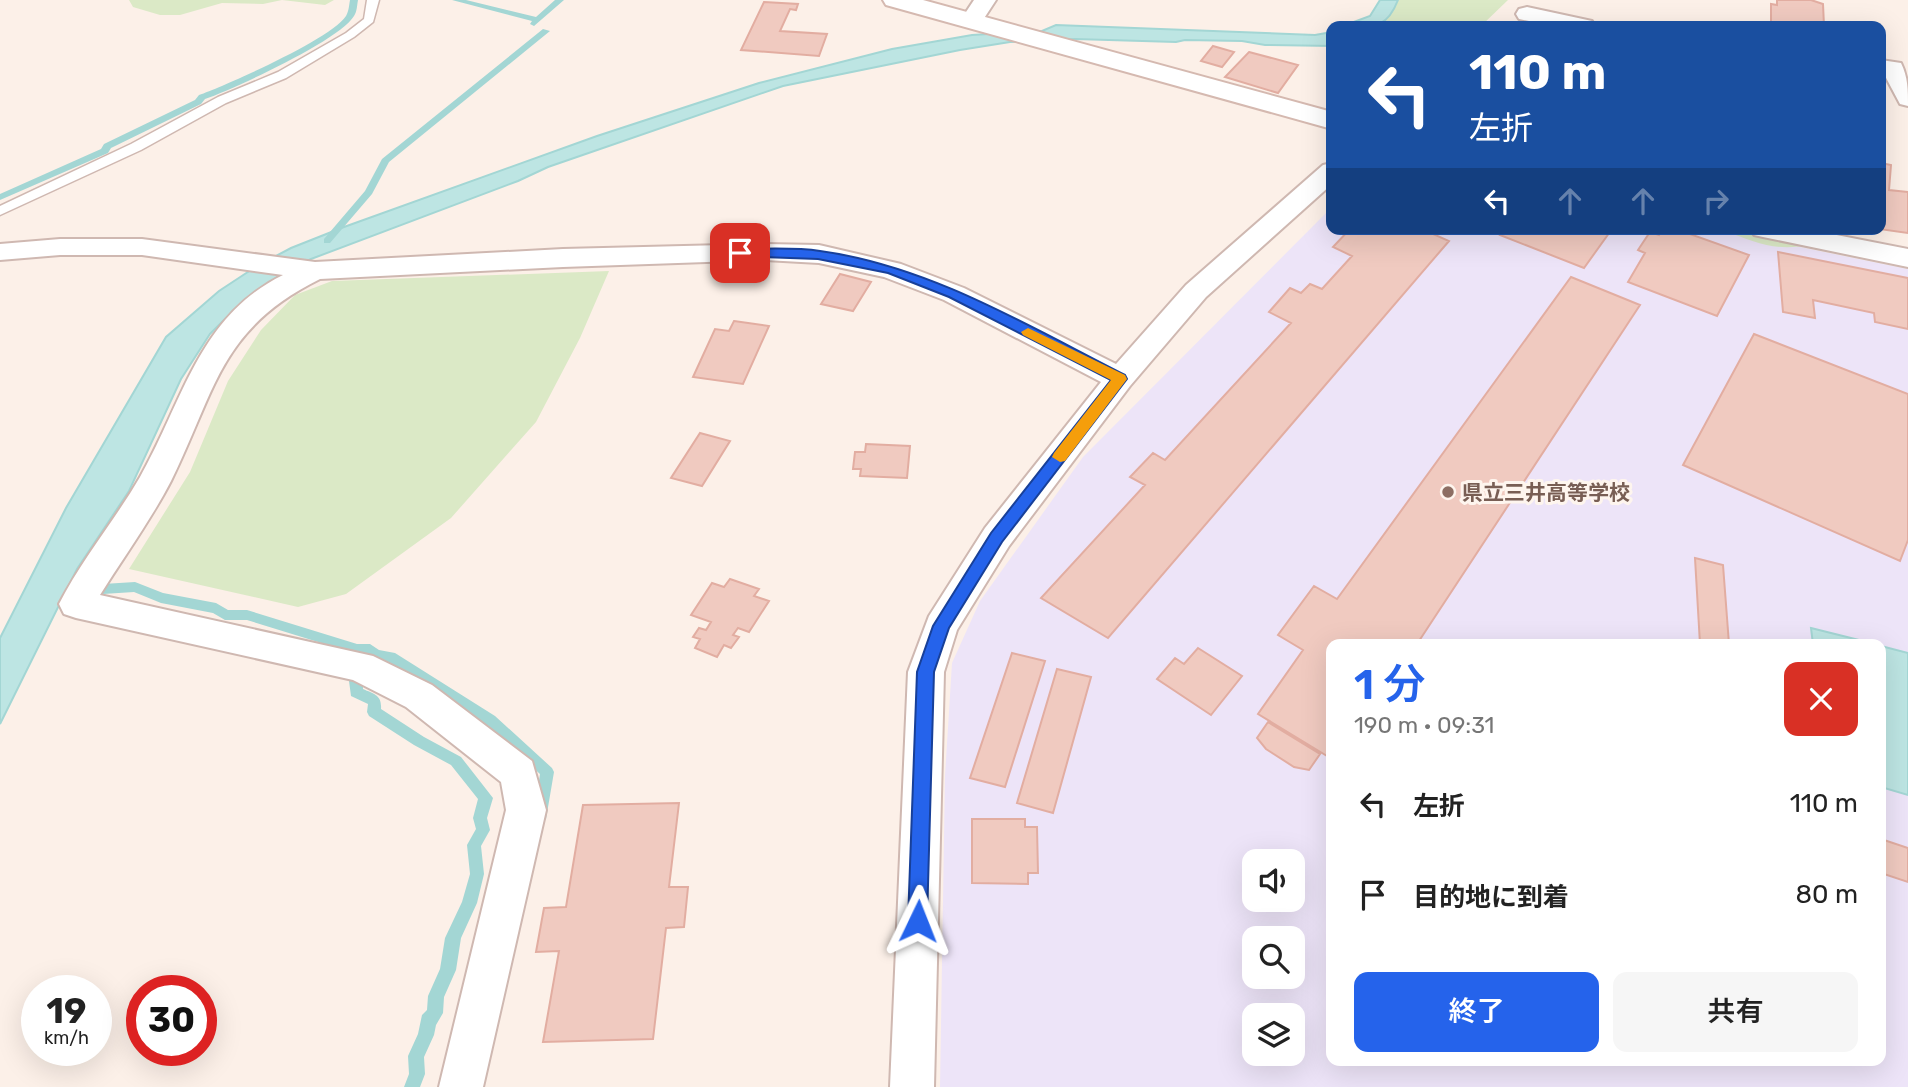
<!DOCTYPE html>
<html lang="ja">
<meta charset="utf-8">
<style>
body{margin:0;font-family:Rubik,"Noto Sans JP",sans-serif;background:#f6f6f6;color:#222;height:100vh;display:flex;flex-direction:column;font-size:26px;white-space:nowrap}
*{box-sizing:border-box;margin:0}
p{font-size:23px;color:#767676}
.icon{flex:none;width:38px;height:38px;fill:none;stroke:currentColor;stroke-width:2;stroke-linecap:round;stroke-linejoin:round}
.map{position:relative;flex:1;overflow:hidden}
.panel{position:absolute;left:1326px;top:639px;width:560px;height:427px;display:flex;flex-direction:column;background:#fff;border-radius:14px;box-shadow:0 7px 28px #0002}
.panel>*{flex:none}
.banner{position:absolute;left:1326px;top:21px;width:560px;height:214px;border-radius:14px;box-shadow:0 7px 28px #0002;background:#1a4fa0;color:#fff;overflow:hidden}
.fabs{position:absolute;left:1242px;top:849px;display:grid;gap:14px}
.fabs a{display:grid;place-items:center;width:63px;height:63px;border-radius:14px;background:#fff;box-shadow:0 7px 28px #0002;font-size:35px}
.speed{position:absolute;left:21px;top:975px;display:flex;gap:14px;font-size:35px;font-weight:700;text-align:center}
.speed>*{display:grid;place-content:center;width:91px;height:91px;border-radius:50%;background:#fff;box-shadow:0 7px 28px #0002;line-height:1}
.speed small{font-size:18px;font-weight:400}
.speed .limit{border:10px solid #d22;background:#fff;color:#111}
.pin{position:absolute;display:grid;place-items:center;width:60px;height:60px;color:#fff;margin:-30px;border-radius:14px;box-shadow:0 4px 10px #0006}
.me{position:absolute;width:77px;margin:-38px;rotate:2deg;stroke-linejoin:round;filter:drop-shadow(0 0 5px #0008)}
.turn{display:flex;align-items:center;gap:24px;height:147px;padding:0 28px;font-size:32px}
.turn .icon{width:91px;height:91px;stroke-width:2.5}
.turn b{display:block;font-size:49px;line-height:60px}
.lanes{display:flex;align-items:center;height:66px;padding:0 28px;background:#0003;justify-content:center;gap:35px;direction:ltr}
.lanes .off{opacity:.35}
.round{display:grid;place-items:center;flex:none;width:74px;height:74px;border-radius:14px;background:#f6f6f6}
.head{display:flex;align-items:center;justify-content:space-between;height:119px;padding:0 28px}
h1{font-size:42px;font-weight:600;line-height:52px;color:#2563eb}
.button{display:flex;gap:14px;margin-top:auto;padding:14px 28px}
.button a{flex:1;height:80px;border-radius:14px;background:#2563eb;color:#fff;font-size:28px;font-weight:600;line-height:80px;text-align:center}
.button a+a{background:#f6f6f6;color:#222}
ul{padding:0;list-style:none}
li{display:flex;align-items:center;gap:21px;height:91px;padding:0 28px}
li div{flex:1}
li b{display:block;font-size:26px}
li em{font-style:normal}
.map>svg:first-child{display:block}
</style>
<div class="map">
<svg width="1908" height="1087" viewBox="0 0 1908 1087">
<rect width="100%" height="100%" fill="#fcf0e8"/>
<path fill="#ede4f8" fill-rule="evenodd" d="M1332 207V229H1711L1908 269V1087H940L945 776 952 663 980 601 1083 457ZM1332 644H1881V1060H1332ZM1255 861H1293V900H1255ZM1255 938H1293V976H1255ZM1255 1015H1293V1054H1255Z"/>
<path fill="#dbe9c6" d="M129 0H334L325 5 282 0 263 4 222 3 180 15H160L133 7Z
M1387 0H1508L1481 26H1379Z
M1720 229H1839L1840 232C1791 257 1769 248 1720 229Z
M609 271 580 338 536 422 451 518 346 594 298 607 129 569 190 472 228 381 261 330 295 295 332 281Z"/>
<path fill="#bde5e3" stroke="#a3d6d4" stroke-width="2" d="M1380 0H1398C1386 31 1372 26 1343 26L1370 16Z
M1056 25 1315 35 1332 32V46L1265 45 1242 41 1185 40 1176 42 1075 39 1010 42 960 50 783 86 548 167 518 181 311 259 281 274 239 305 210 334 181 379 129 491 77 569 0 724V638L66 508 166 337 219 291 257 266 291 248 344 227 597 136 759 83 892 49 972 35 1042 31Z
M1811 628 1875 644H1813Z
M1881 646 1908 653V795L1881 787Z"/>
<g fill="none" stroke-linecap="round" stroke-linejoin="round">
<path fill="#a3d6d4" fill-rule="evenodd" d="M350 0H358C357 5 357 12 354 16 340 40 234 89 205 99L201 104 111 148 108 153 0 200V194L101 149 104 144 195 100 199 95C227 85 331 39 346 16 349 11 349 5 350 0Z
M452 0H466L536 17 555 0H564L534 26 530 24 532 21Z
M543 29 550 31 389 162 372 194 330 243H324V239L365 191 382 159Z
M135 582 163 593 216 603 228 610H247L357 644H370L379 650 395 653 495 716 552 768 554 772 546 819 541 821 536 819 534 814 540 774 485 724 387 662C375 660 368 654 357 654L247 620H225L213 613 161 603 134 592 103 594 99 593 97 589 99 585 103 584Z
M364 664 369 666 371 670 363 682V689C374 694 382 695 381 709L424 737 461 757 493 798 487 818 490 830 481 846 484 874 477 903 461 938 456 970 444 997 443 1013 436 1025 434 1035 424 1057 425 1074 420 1087H404L409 1074 408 1056 418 1034 422 1015 427 1010 428 996 440 969 445 938 462 902 470 874 467 845 476 829 473 818 478 799 451 765 414 745 369 716 367 712 368 704 351 696 349 681 359 666Z"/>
</g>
<path fill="#f0cac0" stroke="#e2ada1" stroke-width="2" d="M1777 0H1811L1823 4 1824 26H1771V4L1777 5Z
M764 2 798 4 796 10 790 9 780 31 827 34 819 56 741 50Z
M1213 46 1234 52 1222 67 1201 61Z
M1249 52 1298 65 1278 93 1225 77Z
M1881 163 1891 165 1889 190 1908 192V233L1879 229Z
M1350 229H1422L1449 241 1108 638 1041 598 1145 485 1130 477 1153 453 1165 460 1291 323 1269 312 1290 288 1301 293 1310 284 1322 289 1352 256 1333 247Z
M1498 229H1612L1584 268 1500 235 1503 231Z
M1662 229H1676L1749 255 1717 316 1628 282 1645 253 1638 250 1650 232 1659 235Z
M1778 252 1908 278V329L1875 322 1874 313 1813 300 1815 318 1783 312Z
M840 274 871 282 853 311 821 304Z
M1571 277 1640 305 1417 644H1332V759L1258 714 1303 650 1278 635 1314 586 1337 599Z
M734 321 769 326 743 384 693 377 715 329 729 331Z
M1754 334 1908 394V540L1900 561 1683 465Z
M700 433 730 441 702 486 671 478Z
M866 444 910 446 907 478 860 476 861 469H853L855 452H865Z
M1695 558 1723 565 1729 644H1700Z
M730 579 759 589 754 596 769 601 749 632 738 628 733 635 739 637 731 648 724 645 717 657 695 648 700 639 693 637 699 628 706 630 711 622 691 615 712 583 724 587Z
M1198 648 1242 676 1211 715 1157 679 1175 658 1184 664Z
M1012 653 1045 661 1005 787 970 778Z
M1057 669 1091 677 1053 813 1017 803Z
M1268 722 1320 754 1309 770 1294 767 1266 749 1257 738Z
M679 803 669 887H688L684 927 666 928 653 1039 543 1042 559 951 536 952 544 908 566 907 583 805Z
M972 819H1025V827H1037L1038 873H1028V884L972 883Z
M1881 839 1908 848V882L1881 873Z"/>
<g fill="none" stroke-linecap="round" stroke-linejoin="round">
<g stroke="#cfb8b1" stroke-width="3">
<path id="lane" d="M367 0H379L373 22 354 37 286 78 226 103 141 150 0 215V206L131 144 218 97 278 72 346 33 364 19Z"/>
</g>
<g stroke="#cfb8b1" stroke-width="4">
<path id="street" d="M974 0H996L979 26H963L960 21Z
M1527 7 1592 21 1595 26H1554L1519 19 1516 14 1519 9Z
M1881 60 1901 63C1908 77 1908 90 1908 106L1900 104 1884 74H1881Z
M1332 163V184L1206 297 1130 386 1009 546 957 630 944 672 934 1087H890L908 672 929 616 985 528 1101 382 944 300 884 277 819 263 765 260 563 267 320 279C219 329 216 390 171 481 151 520 123 558 100 595L373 656 432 685 532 761 546 810 483 1087H439L506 810 501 782 406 707 353 680 76 618 64 614 59 604C82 559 115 520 140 477 183 402 198 317 283 275L142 255H60L0 260V244L60 239H142L315 262 563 249 765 244 819 245 901 264 964 288 1116 364 1186 285 1323 165Z
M1750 229H1806L1908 249V267L1763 237 1754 235Z"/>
</g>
<g stroke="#d5b9b0" stroke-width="4">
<path id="secondary" d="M883 0H923L1332 112V129L886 5Z"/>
</g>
<use href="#lane" fill="#fff" fill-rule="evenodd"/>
<use href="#street" fill="#fff" fill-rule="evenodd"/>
<use href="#secondary" fill="#fff" fill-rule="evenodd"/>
</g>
<path fill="#2563eb" stroke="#184099" stroke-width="2" d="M740 249C766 249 794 247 820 251 930 266 1028 326 1125 375L1127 379 1002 542 949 628 934 672 927 921 925 928 918 931 911 928 908 921 917 672 933 626 991 533 1111 380 949 297 888 273 818 259 735 256V250Z"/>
<path fill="#f59e0b" d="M1028 328 1125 375 1127 379 1065 461 1060 462 1052 457 1054 453 1111 380 1023 335 1021 332Z"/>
<circle fill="#8d6e63" stroke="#fef5ee" stroke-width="2.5" cx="1448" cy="492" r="7"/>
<g text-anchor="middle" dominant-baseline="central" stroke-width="6" stroke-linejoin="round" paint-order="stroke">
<g font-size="21" font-weight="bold" fill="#785e54" stroke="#fef5ee" text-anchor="start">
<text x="1462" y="492">県立三井高等学校</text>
</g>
</g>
</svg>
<div class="fabs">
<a><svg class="icon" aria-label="sound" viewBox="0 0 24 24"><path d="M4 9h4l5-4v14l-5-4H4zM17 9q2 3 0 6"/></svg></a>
<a><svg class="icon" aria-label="search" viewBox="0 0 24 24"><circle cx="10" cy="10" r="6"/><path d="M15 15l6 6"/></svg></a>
<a><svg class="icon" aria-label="layers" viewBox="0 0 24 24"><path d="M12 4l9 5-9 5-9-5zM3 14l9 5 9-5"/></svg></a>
</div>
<div class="speed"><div>19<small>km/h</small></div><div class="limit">30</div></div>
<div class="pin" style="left:740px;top:253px;background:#d93025"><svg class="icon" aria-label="arrive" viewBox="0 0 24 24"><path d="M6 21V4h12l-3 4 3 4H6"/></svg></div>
<svg class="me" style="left:918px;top:921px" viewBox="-20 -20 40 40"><path d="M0-17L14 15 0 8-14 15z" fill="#2563eb" stroke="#fff" stroke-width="4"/></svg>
<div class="banner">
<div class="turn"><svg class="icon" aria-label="left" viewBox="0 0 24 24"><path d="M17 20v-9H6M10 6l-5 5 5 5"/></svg><div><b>110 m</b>左折</div></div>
<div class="lanes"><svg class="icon" aria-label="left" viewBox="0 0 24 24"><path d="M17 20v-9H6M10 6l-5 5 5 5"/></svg><svg class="icon off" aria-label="ahead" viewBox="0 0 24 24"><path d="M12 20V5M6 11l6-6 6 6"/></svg><svg class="icon off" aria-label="ahead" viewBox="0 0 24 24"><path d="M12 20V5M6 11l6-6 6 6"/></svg><svg class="icon off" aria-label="right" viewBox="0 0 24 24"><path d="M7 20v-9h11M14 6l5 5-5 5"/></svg></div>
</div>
<section class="panel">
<div class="head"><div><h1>1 分</h1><p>190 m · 09:31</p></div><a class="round" style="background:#d93025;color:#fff"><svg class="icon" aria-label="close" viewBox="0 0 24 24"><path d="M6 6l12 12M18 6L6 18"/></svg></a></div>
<ul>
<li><svg class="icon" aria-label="left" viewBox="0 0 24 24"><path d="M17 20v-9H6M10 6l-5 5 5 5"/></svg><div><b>左折</b></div><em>110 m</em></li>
<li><svg class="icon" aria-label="arrive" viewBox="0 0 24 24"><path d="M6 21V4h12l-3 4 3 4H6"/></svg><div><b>目的地に到着</b></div><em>80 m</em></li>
</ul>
<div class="button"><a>終了</a><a>共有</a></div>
</section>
</div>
